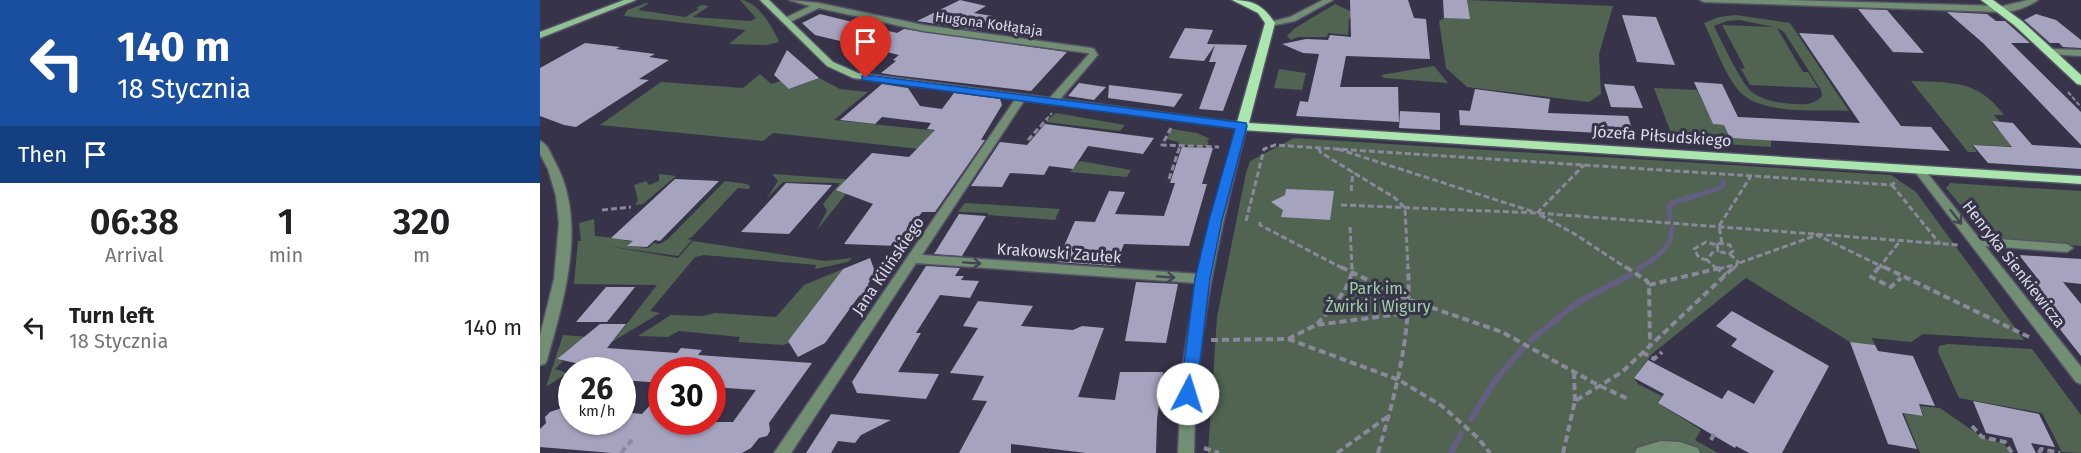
<!DOCTYPE html>
<meta charset="utf-8">
<style>
body{margin:0;font-family:"Fira Sans",sans-serif;background:#f6f6f6;color:#202124;height:100vh;display:flex;flex-direction:column;font-size:22px;white-space:nowrap}
*{box-sizing:border-box;margin:0}
p{font-size:20px;color:#757577}
.icon{flex:none;width:33px;height:33px;fill:none;stroke:currentColor;stroke-width:2;stroke-linecap:round;stroke-linejoin:round}
.map{position:relative;flex:1;overflow:hidden}
.panel{display:flex;flex-direction:column;background:#fff;width:540px}
.panel>*{flex:none}
.top-card{background:#1a4fa0;color:#fff;overflow:hidden}
.speed{position:absolute;left:18px;top:357px;display:flex;gap:12px;font-size:30px;font-weight:700;text-align:center}
.speed>*{display:grid;place-content:center;width:78px;height:78px;border-radius:50%;background:#fff;box-shadow:0 2px 4px #0004;line-height:1}
.speed small{font-size:15px;font-weight:400}
.speed .limit{border:9px solid #d22;background:#fff;color:#111}
.pin{position:absolute;display:grid;place-items:center;width:51px;height:51px;color:#fff;margin:-62px -26px;border-radius:50% 50% 50% 0;rotate:-45deg;box-shadow:0 0 6px #0007}
.pin .icon{rotate:45deg}
.me{position:absolute;width:66px;margin:-33px;rotate:5deg;stroke-linejoin:round;filter:drop-shadow(0 0 4px #0008)}
.turn{display:flex;align-items:center;gap:21px;height:126px;padding:0 18px;font-size:27px}
.turn .icon{width:78px;height:78px;stroke-width:2.5}
.turn b{display:block;font-size:42px;line-height:51px}
.then{display:flex;align-items:center;height:57px;padding:0 18px;background:#0003;gap:12px;font-size:22px}
.eta{display:flex;justify-content:space-evenly;align-items:center;height:102px;text-align:center}
.eta b{font-size:36px;font-weight:600;line-height:42px}
ul{padding:0;list-style:none}
li{display:flex;align-items:center;gap:18px;height:84px;padding:0 18px}
li div{flex:1}
li b{display:block;font-size:22px}
li em{font-style:normal}
main{display:flex;flex:1;min-height:0}
.map>svg:first-child{display:block}
</style>
<main>
<section class="panel">
<div class="top-card">
<div class="turn"><svg class="icon" aria-label="left" viewBox="0 0 24 24"><path d="M17 20v-9H6M10 6l-5 5 5 5"/></svg><div><b>140 m</b>18 Stycznia</div></div>
<div class="then">Then<svg class="icon" aria-label="arrive" viewBox="0 0 24 24"><path d="M6 21V4h12l-3 4 3 4H6"/></svg></div>
</div>
<div class="eta">
<div><b>06:38</b><p>Arrival</p></div>
<div><b>1</b><p>min</p></div>
<div><b>320</b><p>m</p></div>
</div>
<ul>
<li><svg class="icon" aria-label="left" viewBox="0 0 24 24"><path d="M17 20v-9H6M10 6l-5 5 5 5"/></svg><div><b>Turn left</b><p>18 Stycznia</p></div><em>140 m</em></li>
</ul>
</section>
<div class="map">
<svg width="1541" height="453" viewBox="0 0 1541 453">
<rect width="100%" height="100%" fill="#37344a"/>
<path fill="#506451" fill-rule="evenodd" d="M200 0C217 0 234 29 239 42L227 45 189 44 206 30 84 16 87 10 106 3H109L98 10 145 17 159 9 156 8 161 5 169 6 153 17 211 21 216 18Z
M927 0 1073 6 1059 54 1061 94 1049 102 927 87 906 68 899 21 904 18H929Z
M795 4 817 14 809 19 808 35 788 33 787 37H758L751 40 747 36 755 28Z
M1196 15 1250 23 1309 111C1277 109 1215 117 1195 86 1182 67 1174 44 1164 23L1179 17ZM1199 20 1234 27 1182 25 1205 68 1201 69 1210 85 1278 88 1268 72H1263L1237 28 1244 32 1281 90 1282 96C1275 104 1266 105 1256 104 1242 104 1217 100 1208 88 1197 74 1182 42 1174 26L1187 21Z
M894 66 908 83 844 78 841 75Z
M739 69 766 73 762 90 734 88Z
M220 74 231 84 241 81 250 89 279 78 300 89 328 92 294 120 399 131 380 149 233 133 223 141 60 125 121 82 203 88Z
M1371 81C1412 83 1437 79 1464 115H1454L1460 122H1452L1457 129 1480 131 1494 147 1432 145 1437 152H1428Z
M1114 88 1157 90 1173 124 1184 125 1190 138 1231 140V147L1134 141Z
M516 113 585 125 580 131 506 122Z
M632 129 657 133 670 139 666 141 669 142 667 146 638 145 639 142 626 139Z
M754 138 1351 175 1376 192 1484 340 1383 334 1371 342 1332 338 1335 345 1310 342 1206 278 1112 354 1094 378 1098 384 1122 396 1118 403 1161 430 1155 440 1178 453H668L677 317 706 173 710 161Z
M540 161 591 170 587 177 530 172Z
M119 174 136 176 103 204 95 205 98 200 94 185 106 181 109 185 119 181Z
M232 174 317 180 277 230 287 211 283 204 300 183 243 182 227 198 238 181Z
M185 181 207 184 210 186 209 189 198 188 152 237 147 239 152 240 138 256 67 246 138 258 153 241 285 261 312 258 308 262 275 269 276 265 164 255 155 257 110 311 120 313 60 349 34 345 17 359 23 361 15 369 27 373 6 387 23 335 75 339 117 285 34 284 38 241H41L39 223 54 219 55 236 86 239 85 241H93L88 246 108 248 114 243 120 244 128 239Z
M1410 183 1541 191V246L1449 239 1406 188Z
M425 203 520 209 515 220 448 215V213L418 212Z
M303 269 248 341 249 343 243 345 198 342 200 337 139 331 128 337 98 336 131 315 163 316 175 313 236 317 264 285Z
M1408 344 1492 349 1541 415V453L1522 452 1502 413 1419 398 1398 352 1399 346Z
M1380 406 1400 408 1443 438 1464 444 1470 453H1380L1364 414 1384 416Z"/>
<g fill="none" stroke-linecap="round" stroke-linejoin="round">
<path stroke="#635e82" stroke-width="5" d="M1130 219 1129 207 1132 203 1180 188 1184 184 1183 181
M1099 269C1115 258 1133 248 1132 227"/>
<path stroke="#635e82" stroke-width="6" d="M1099 269 1101 267
M991 340 1038 302 1090 275
M931 419 954 382 983 348
M911 453 921 434"/>
</g>
<path fill="#a6a3be" d="M420 0 446 6 434 13 452 16 436 30 377 21Z
M810 0H868L874 18 886 19 890 59 806 56 800 87H858L859 122 756 116 760 101 768 102 779 54 763 53 742 44 766 39 788 40 790 35 811 37Z
M903 0H927L930 19 904 18Z
M1318 9 1347 10 1384 53 1353 52Z
M1407 12 1447 14 1456 21H1465L1490 43H1471L1541 112V145L1443 43Z
M280 14 357 33 364 29 527 52 491 91 353 75 341 73 356 61 353 60 359 55 275 35 262 23Z
M1496 14 1516 20 1541 40V48L1523 47 1519 43H1510L1484 20Z
M1082 15 1116 17 1135 65 1097 62Z
M645 28 673 30 667 44 707 45 683 111 659 109 676 62H669L675 45 664 61 629 58Z
M1259 33 1293 35 1361 126 1391 127 1410 151 1190 138 1184 125 1173 124 1154 82 1182 84 1198 117 1320 123Z
M45 43 80 47 76 49 115 54 109 57 129 60 99 79 109 80 36 127 24 125 0 116V68Z
M247 50 279 78 249 89 234 75Z
M539 83 566 87 554 100 528 96Z
M342 84 368 88 380 106 402 109 414 93 460 99 462 105 441 140H445L395 212H382L358 246 304 244 333 204 296 190 332 153 369 157 395 130 387 129 391 123 342 117 335 124 300 120Z
M1064 84 1094 86 1103 108 1071 107Z
M569 85 643 94 634 107 568 98Z
M935 89 1010 99 1008 113 1088 116 1094 135 920 125 919 110 930 111Z
M860 111 900 113V130L859 128Z
M1452 121 1473 123 1492 145 1541 148V169L1448 163 1433 145 1472 147Z
M505 124 614 138 603 154 548 146 533 169 509 166 504 175 470 173 462 187 431 186 460 142 487 145Z
M642 147 673 148 662 184H667L649 246 584 244 575 266 517 262 535 221 555 222 569 191 585 192 575 214 624 216 635 183H630Z
M135 179 179 181 120 241 115 240 107 247 87 246 93 241 71 238Z
M246 183 292 185 249 234 201 232Z
M746 189 794 191 790 220 741 217 743 210 731 202 745 195Z
M419 214 446 216 422 256 394 254Z
M1479 255 1541 259V284L1523 282 1541 304V356L1482 281 1501 283Z
M330 258 335 272 328 284 331 290 319 296 285 343 258 357 248 341 303 269Z
M386 266 420 268 415 276H424L421 280 439 281 430 298 400 295 376 333H381L358 372 399 374 386 399 317 393 312 382Z
M596 282 638 284 626 343 585 341Z
M66 287H95L67 322H36Z
M438 301 493 306 481 326 533 330 542 326 564 328 538 397 575 400 580 372H623L617 420 616 453H546L471 444V453H419L447 401 432 400 444 376 410 373 438 328 423 326Z
M1192 311 1289 366 1242 453H1209L1196 446 1195 448 1118 403 1124 394 1094 378 1108 360 1182 399 1188 390 1214 404 1234 371 1191 346 1197 339 1176 326Z
M60 324H86L67 348 137 353 141 348 162 350 158 355 272 363 229 423 230 431 227 436 219 438 211 448 202 453H72L0 447V429L6 423 5 417 10 412 19 409 32 396V422H82V412L102 414 122 392V422H193L216 390 172 387V370H122V383L82 380V370H68L17 359Z
M1310 342 1335 345 1338 351 1373 356 1395 406 1379 404 1383 416 1362 413 1377 449 1348 444Z
M1433 401 1499 414 1515 447 1491 443 1496 453H1478L1472 438 1446 433Z
M291 414 351 420 321 435 315 443 298 441 291 453H266Z"/>
<g fill="none" stroke-linecap="round" stroke-linejoin="round">
<g stroke="#555267" stroke-width="3">
<path id="pedestrian" d="M553 52 556 53V57L516 104H508V100L550 53Z
M1446 238 1527 244 1533 248 1527 252 1446 246 1437 248 1431 244 1433 241Z"/>
</g>
<g stroke="#555267" stroke-width="3">
<path id="minor" d="M249 0 279 3 383 25 551 48 554 49 558 55 553 58 548 53 383 31 279 8 246 24 242 21 243 19 270 6Z
M783 0H793L755 21 730 26 726 23 750 17Z
M1160 0H1245L1460 6 1464 9 1460 12 1164 2Z
M1511 49 1541 50V56L1508 54V50Z
M481 95 486 98 382 255 658 274 697 126 702 123 707 126C678 236 655 338 654 453H638L642 370 656 283 376 263 251 453H234L476 98Z
M0 141C8 144 11 155 15 162 48 222 24 299 7 360L5 364 0 365V336L14 279 19 223 16 196 8 169 0 154Z
M1380 168 1384 169 1541 367V384L1536 382 1376 173 1374 171 1376 169Z
M1121 441 1140 442 1158 448 1160 453H1095L1097 448Z"/>
</g>
<g stroke="#555267" stroke-width="3">
<path id="tertiary" d="M1487 0H1498C1488 7 1467 16 1456 9 1464 4 1477 4 1487 0Z"/>
</g>
<g stroke="#555267" stroke-width="3">
<path id="secondary" d="M84 0H96L0 38V32Z
M220 0H229L293 62 318 73 702 123 707 126 702 129 313 78 287 66Z"/>
</g>
<g stroke="#555267" stroke-width="3">
<path id="primary" d="M692 0C713 0 723 5 735 23L709 123 1541 176V184L702 130 696 126 725 23 718 13Z
M1441 0H1453L1482 21 1541 75V85L1537 84 1474 25Z"/>
</g>
<path stroke="#8a889a" stroke-width="2" stroke-dasharray="4.5 2" stroke-linecap="butt" d="M1528 92 1541 107
M506 120 512 113"/>
<path stroke="#8a889a" stroke-width="3" stroke-dasharray="6 3" stroke-linecap="butt" d="M631 128 622 145 679 147
M488 140 507 119
M779 148 780 152 855 198 865 208 868 269
M798 149 994 212
M629 179 640 146
M1352 185 1400 244
M811 191 813 172
M801 205 997 213 1419 245
M62 210 91 207
M997 213 1044 165
M1000 215 1033 233 1088 269
M706 221 724 149 735 145 1352 185 1357 180
M720 222V225L804 269
M810 227 812 269
M1178 243 1190 245 1193 251 1189 254 1181 252 1177 247Z
M1182 243 1179 226 1211 176
M1190 254 1199 263
M1167 260 1159 258 1154 249 1166 242 1177 245
M1177 269 1167 260 1172 253 1179 250
M1178 269 1198 264
M1193 269 1199 263 1277 235 1347 269
M1338 269 1360 241"/>
<path stroke="#8a889a" stroke-width="4" stroke-dasharray="7 4" stroke-linecap="butt" d="M801 267 867 299 962 332 1056 384 1088 399
M1086 267 1107 281 1109 285 1110 345
M1175 267 1186 275
M1339 267 1331 277 1351 287 1361 278
M1344 267 1489 337
M1109 285 1184 267
M777 324C789 311 813 286 812 267
M748 339 776 325 868 313
M671 340 748 339 859 380 902 406 938 438 950 453
M1102 352 1114 359 1122 352
M1034 372 1035 401
M1432 426 1442 437 1465 442 1472 453
M1171 440 1174 434
M664 448 679 453
M81 453 92 440
M797 453 847 417
M838 453C856 392 872 332 868 267
M1023 453 1035 401 1082 372 1194 267
M1499 453 1501 449 1520 453"/>
<use href="#pedestrian" fill="#728f74" fill-rule="evenodd"/>
<use href="#minor" fill="#728f74" fill-rule="evenodd"/>
<use href="#tertiary" fill="#728f74" fill-rule="evenodd"/>
<use href="#secondary" fill="#92c095" fill-rule="evenodd"/>
<use href="#primary" fill="#aae6ae" fill-rule="evenodd"/>
</g>
<defs><path id="oneway-shaft" d="M-6 0H5M1.5-3L5.5 0L1.5 3" fill="none" stroke-width="1.6" stroke-linecap="round" stroke-linejoin="round" transform="scale(1.5)"/></defs>
<g stroke="#434652">
<use href="#oneway-shaft" transform="translate(1416 217) rotate(52)"/>
<use href="#oneway-shaft" transform="translate(432 263) rotate(4)"/>
<use href="#oneway-shaft" transform="translate(626 277) rotate(4)"/>
</g>
<path fill="#1a73e8" stroke="#114b97" stroke-width="1.5" d="M326 75 706 123 707 126 682 220 670 279 656 394 654 398 648 400 642 398 640 394 655 279 669 220 695 129 322 80V76Z"/>
<g text-anchor="middle" dominant-baseline="central" stroke-width="6" stroke-linejoin="round" paint-order="stroke">
<g font-size="14" fill="#dcdbe9" stroke="#37344a">
<text transform="translate(449 24) rotate(8)">Hugona Kołłątaja</text>
</g>
<g font-size="16" fill="#dcdbe9" stroke="#37344a">
<text transform="translate(1122 136) rotate(4)">Józefa Piłsudskiego</text>
<text transform="translate(519 253) rotate(4)">Krakowski Zaułek</text>
<text transform="translate(1474 264) rotate(52)">Henryka Sienkiewicza</text>
<text transform="translate(348 266) rotate(-56)">Jana Kilińskiego</text>
</g>
<g font-size="16" fill="#9ed2a2" stroke="#37344a">
<text x="838" y="288">Park im.<tspan x="838" dy="18">Żwirki i Wigury</tspan></text>
</g>
</g>
</svg>
<div class="speed"><div>26<small>km/h</small></div><div class="limit">30</div></div>
<div class="pin" style="left:326px;top:78px;background:#d93025"><svg class="icon" aria-label="arrive" viewBox="0 0 24 24"><path d="M6 21V4h12l-3 4 3 4H6"/></svg></div>
<svg class="me" style="left:648px;top:394px" viewBox="-20 -20 40 40"><circle r="19" fill="#fff"/><path d="M0-13L10 11 0 6-10 11z" fill="#1a73e8"/></svg>
</div>
</main>
